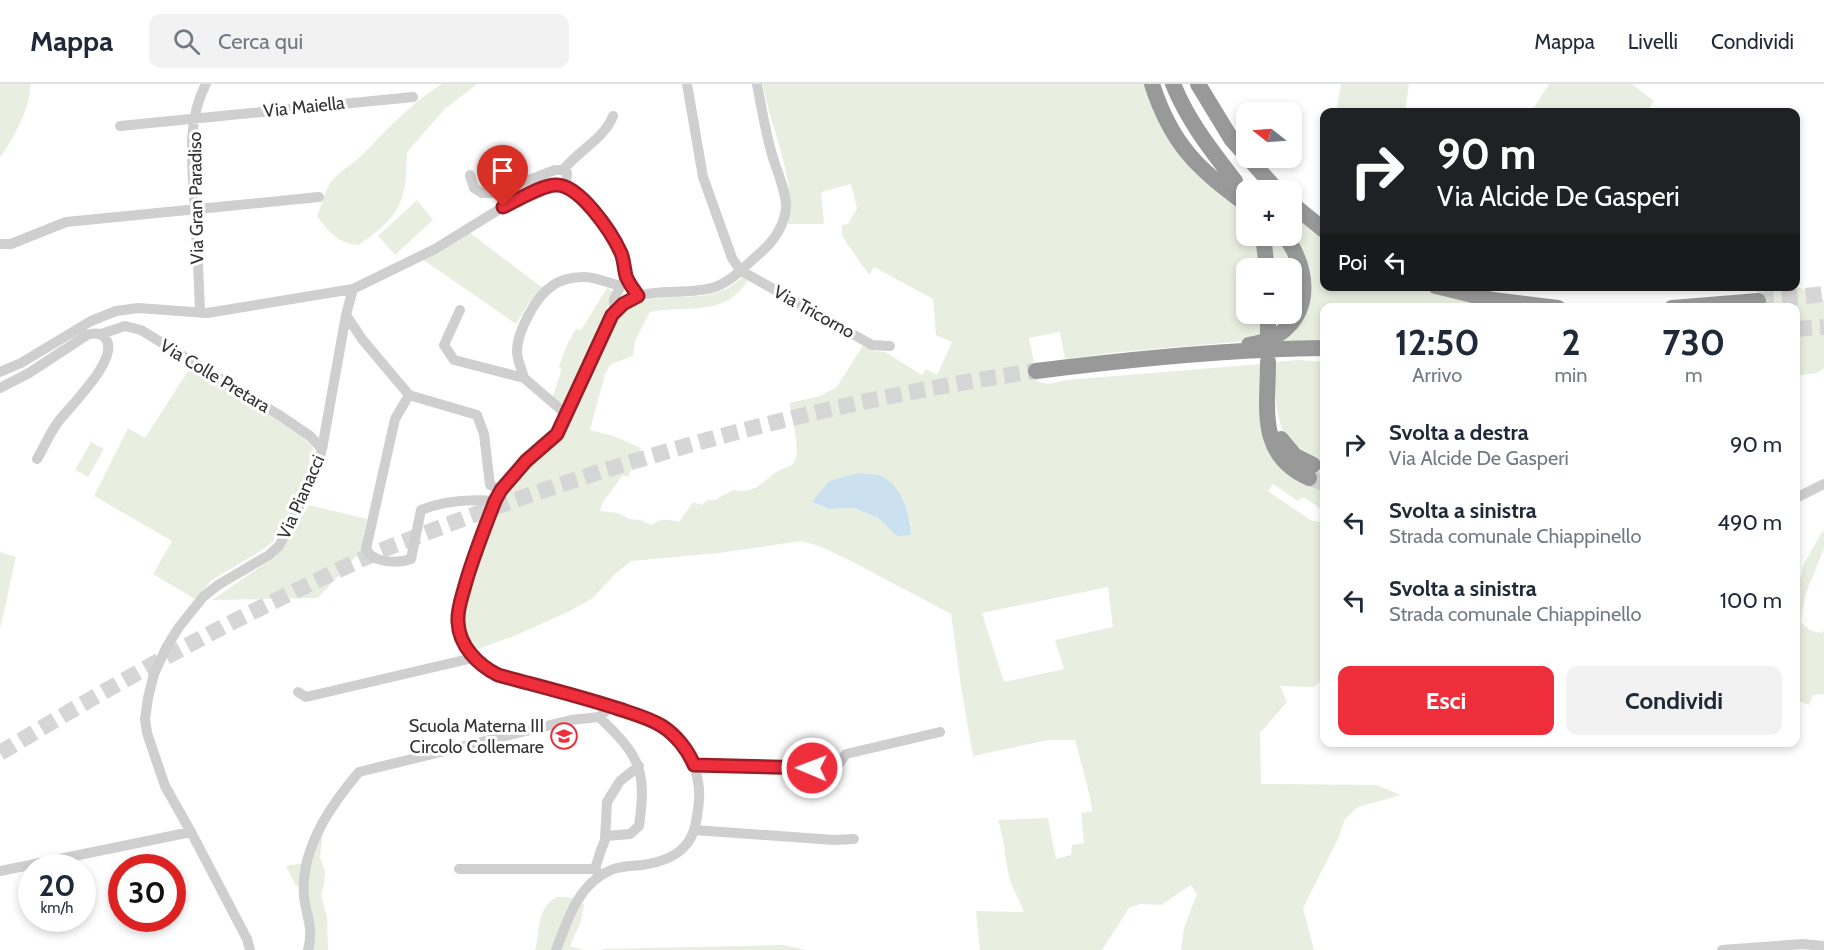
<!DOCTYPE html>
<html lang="it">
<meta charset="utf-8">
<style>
body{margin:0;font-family:Cabin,sans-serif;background:#f2f2f3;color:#1f2937;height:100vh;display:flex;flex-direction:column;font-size:22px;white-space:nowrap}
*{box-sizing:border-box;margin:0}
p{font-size:20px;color:#747a83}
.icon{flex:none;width:33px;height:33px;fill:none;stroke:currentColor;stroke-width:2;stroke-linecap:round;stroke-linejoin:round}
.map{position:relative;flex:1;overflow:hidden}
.side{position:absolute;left:1320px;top:219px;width:480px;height:444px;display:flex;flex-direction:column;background:#fff;border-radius:12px;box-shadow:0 3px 9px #0003}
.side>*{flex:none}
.guide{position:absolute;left:1320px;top:24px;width:480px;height:183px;border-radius:12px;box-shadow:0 3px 9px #0003;background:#202124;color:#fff;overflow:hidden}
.needle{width:39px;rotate:287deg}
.controls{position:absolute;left:1236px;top:18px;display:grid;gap:12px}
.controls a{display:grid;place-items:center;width:66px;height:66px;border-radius:12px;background:#fff;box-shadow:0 3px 9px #0003;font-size:30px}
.speed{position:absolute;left:18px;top:770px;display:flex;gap:12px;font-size:30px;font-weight:700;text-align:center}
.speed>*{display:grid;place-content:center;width:78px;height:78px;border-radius:50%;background:#fff;box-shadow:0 3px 9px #0003;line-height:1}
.speed small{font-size:15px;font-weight:400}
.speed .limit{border:9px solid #d22;background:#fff;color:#111}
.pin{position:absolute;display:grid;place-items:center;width:51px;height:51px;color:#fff;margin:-62px -26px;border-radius:50% 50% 50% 0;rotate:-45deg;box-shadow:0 0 6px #0007}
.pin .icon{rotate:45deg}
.me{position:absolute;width:66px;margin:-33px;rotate:271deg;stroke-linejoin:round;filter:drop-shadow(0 0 4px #0008)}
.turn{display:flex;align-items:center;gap:21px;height:126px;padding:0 18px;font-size:27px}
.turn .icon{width:78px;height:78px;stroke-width:2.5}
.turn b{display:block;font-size:42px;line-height:51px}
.then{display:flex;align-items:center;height:57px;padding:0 18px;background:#0003;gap:12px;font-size:22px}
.eta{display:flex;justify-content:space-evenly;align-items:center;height:102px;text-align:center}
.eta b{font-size:36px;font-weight:700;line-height:42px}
.cta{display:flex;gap:12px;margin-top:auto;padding:12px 18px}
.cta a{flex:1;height:69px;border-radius:12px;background:#ef2e3c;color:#fff;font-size:24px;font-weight:700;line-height:69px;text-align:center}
.cta a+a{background:#f2f2f3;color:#1f2937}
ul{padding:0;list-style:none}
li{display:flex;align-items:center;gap:18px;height:78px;padding:0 18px}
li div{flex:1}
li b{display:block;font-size:22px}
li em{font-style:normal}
header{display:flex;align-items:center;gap:36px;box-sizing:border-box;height:84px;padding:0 30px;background:#fff;border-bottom:2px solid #e0e1e3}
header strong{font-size:28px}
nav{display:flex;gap:33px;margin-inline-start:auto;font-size:21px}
.search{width:420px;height:54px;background:#f2f2f3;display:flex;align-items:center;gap:15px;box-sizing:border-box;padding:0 21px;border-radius:12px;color:#747a83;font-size:22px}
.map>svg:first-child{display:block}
</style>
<header>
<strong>Mappa</strong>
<div class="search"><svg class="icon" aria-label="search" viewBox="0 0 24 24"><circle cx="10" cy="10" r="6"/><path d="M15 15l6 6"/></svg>Cerca qui</div>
<nav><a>Mappa</a><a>Livelli</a><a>Condividi</a></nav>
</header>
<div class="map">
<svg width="1824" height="866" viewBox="0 0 1824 866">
<rect width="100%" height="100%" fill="#fff"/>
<path fill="#e8efe0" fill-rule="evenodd" d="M0 0H30C32 21 13 56 0 73Z
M442 0H477L445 25 407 68C406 78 407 90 405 100 401 131 382 144 359 161 337 159 330 149 317 132 322 120 325 104 334 94 341 87 351 81 359 74 386 47 409 20 442 0Z
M763 0H1147L1232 115 1245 140 1246 141V152H1256L1261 184H1246V230H1261L1262 253 1246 257 1119 268 1065 275 1060 248 1029 254 1038 298 1049 300 1066 296 1261 280 1260 332 1285 354C1274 325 1275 307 1275 278L1299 276 1324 278V427L1303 413 1298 417 1273 400 1268 407 1310 436 1324 439V594L1314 603 1280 602 1287 618 1260 649 1261 700 1377 701 1401 711 1358 723 1345 735 1338 755 1303 824 1314 866H1181L1184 844 1197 810 1191 801 1161 821 1140 820 1129 824 1102 866H980L976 827 1024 828C1019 815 1011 803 1008 788 1004 769 1005 756 998 736L1048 734 1056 775 1071 771 1072 761 1084 759 1081 729 1092 727 1089 709 1075 656H1048L973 672 962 609 951 530 849 476 819 462 801 457 719 469 631 477 614 491 593 514 568 528 514 552 475 566C470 560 466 553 464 545 460 519 491 438 503 413 522 382 556 365 572 333 587 303 604 234 636 220 672 203 711 226 743 192L749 195C723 235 690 220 650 228L635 257 633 272 611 280 605 290 590 346 614 352 641 364 628 393 623 391 603 418 600 427 618 429 629 435 641 436 651 441C661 434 668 435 679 438L693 418 702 421 707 416H715L733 406C756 411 762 397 778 387 785 383 794 383 796 374 799 362 792 331 789 319L820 312 837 303 863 261 875 267 885 268 922 291 926 285 937 291 952 258 936 251 933 215 874 183 869 191 842 152V141L848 140 857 124 851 100 821 108 824 140H788C797 94 770 45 763 0ZM902 413 907 425 911 441 897 452 878 434 854 424 829 425 812 418ZM1108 503 1113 543 1055 556 1064 585 1004 598 982 529Z
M1341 0H1409L1405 28H1336Z
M1549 0H1632L1654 17 1646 28H1531Z
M417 116 433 136 395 171 378 152Z
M1292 126 1324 152V202L1422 203 1507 223 1324 224V255L1285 259 1282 256 1299 235 1291 152Z
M470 149 543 204 528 220 516 240 422 175Z
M1271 152H1277L1287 163 1298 194 1292 227V184H1276Z
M1796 202 1824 216V284L1817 289 1796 292V224H1756L1758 223 1757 207 1773 203Z
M607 204 614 208 564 326 552 314 562 285 559 284C563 269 568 257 576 245L581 246Z
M192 281 303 353 313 364 305 396 281 446 273 457 264 465 212 496 195 515 153 490 172 457 94 412 128 344 145 354Z
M91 358 104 365 88 393 75 386Z
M309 421 367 435 361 467 318 514 212 516 277 471Z
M1822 448H1824V464L1805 512 1801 539 1812 547 1822 549 1824 546V610L1813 611 1809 621 1796 616V512L1804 480Z
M0 468 16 473 0 545Z
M354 691H363L351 704 324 741 320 773 325 788 324 801 321 811 327 833 328 866H311L313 861 309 807V797L296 802 286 782 305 779C317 743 330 720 354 691Z
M556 813C565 813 578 813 584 820L581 837 570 862 584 866H535C541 844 535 828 556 813Z
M783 861 807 866H603V865Z"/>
<path fill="#cce1ef" d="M859 389C865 390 873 390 878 391 902 399 910 429 911 451L897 452 878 434 854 424 829 425 812 418 829 397Z"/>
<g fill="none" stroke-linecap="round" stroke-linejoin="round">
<path stroke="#d6d6d6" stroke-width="16" stroke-dasharray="16 8" stroke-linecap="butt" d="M1758 217 1824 210
M1796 245 1824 243
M1309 394 1324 399
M0 669C94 612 189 558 289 510 322 494 356 477 390 463 598 380 814 319 1036 287"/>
<path stroke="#cfcfcf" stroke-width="10" d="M687 0 703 93 732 174 740 186 872 261 890 262
M120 42 413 13
M563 86C578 67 604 55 613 32
M470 91 474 104 482 109H494L555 86H563L567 89 566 102
M0 160H11L66 138 319 113
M460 226 444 261 454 276 524 294 566 330
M614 228V215L623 198
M200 229C199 195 197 161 195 127 193 86 185 39 206 0
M346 231 362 255 409 311 477 331 484 350 490 401 501 406
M101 250 125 242 141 246 279 331 310 352 322 365
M0 288 21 279 91 237 116 227 138 224 207 229 353 205 435 165 503 123 546 103 556 100 569 103 578 110 608 146 621 169 626 192 638 212
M524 294C522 286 517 276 517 267 517 248 536 212 552 202 560 196 573 193 584 193 596 193 609 199 620 202
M0 304 29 289 87 251C93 249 99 248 104 253 124 271 69 323 58 338 50 349 44 363 37 375
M409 311 395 335 366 465C368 468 370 471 372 472 382 479 400 479 411 475L421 426C443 417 471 415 495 417
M1796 414 1824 400
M298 608 306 613 473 574
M599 633C640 672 647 686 639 742L630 750 606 752
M694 681 836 684 846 670 940 648
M694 746 834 756 854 755
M459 785H595
M0 787 191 748
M598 789 595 785 600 769 605 756 607 718 620 697 639 682
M250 866 247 855 191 748 165 702 147 649 145 635 148 614 154 590 166 564 179 543 203 513 218 501 269 471 279 462 292 437 314 392 322 365 346 231 353 205
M308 866C314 843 306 832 304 812 300 765 331 721 359 688L571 636 599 633 611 623
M556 866C568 835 578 800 611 786 620 782 632 782 642 781 656 779 674 774 684 763 696 751 697 733 699 717 701 688 687 658 663 642 649 633 632 629 616 624 577 612 538 602 498 591 478 581 458 562 458 538 457 527 461 515 464 505 473 475 484 446 495 417L501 406 526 377 557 350 609 238C631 194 678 215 715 203 732 197 746 181 759 170 773 158 784 143 786 124 787 108 775 83 771 67 765 45 761 22 757 0
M1722 866 1803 860 1824 862"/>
<path stroke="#999" stroke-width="16" d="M1152 0C1171 59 1197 85 1246 120
M1173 0C1188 37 1211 66 1235 97
M1198 0 1232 56 1277 106
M1292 120 1324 146
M1263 152 1267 184
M1436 202 1493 216 1558 224
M1672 224 1758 217
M1268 250V230
M1249 261C1309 251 1317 196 1285 152
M1268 278C1268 325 1257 371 1309 394
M1036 287C1131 275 1228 265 1324 264
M1281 355 1295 372 1313 381"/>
</g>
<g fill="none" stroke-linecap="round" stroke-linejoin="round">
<g stroke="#9b1e27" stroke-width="15">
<path id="route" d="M503 123C518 116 540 102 555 101 579 99 612 149 621 169 624 176 624 184 626 192 628 198 634 206 638 212L623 220 612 231 557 350 526 377 501 406 495 417C484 446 472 475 464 505 461 516 457 527 458 538 459 562 478 581 498 591 538 602 579 612 619 625 634 630 649 634 662 642 676 651 688 666 694 681L812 684"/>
</g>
<use href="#route" stroke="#ef2e3c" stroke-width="10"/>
</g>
<defs>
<g id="school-ring" transform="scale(1.35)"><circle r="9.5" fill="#fff" stroke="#ef2e3c" stroke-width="1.5"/><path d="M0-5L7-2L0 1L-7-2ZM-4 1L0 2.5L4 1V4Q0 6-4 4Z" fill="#ef2e3c"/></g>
</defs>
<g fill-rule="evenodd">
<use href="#school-ring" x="564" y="652"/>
</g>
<g text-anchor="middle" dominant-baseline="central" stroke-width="6" stroke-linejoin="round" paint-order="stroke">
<g font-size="18" fill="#323232" stroke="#fff">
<text transform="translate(304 23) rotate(-6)">Via Maiella</text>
<text transform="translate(196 114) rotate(-91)">Via Gran Paradiso</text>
<text transform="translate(814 228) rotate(29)">Via Tricorno</text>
<text transform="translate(215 292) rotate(31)">Via Colle Pretara</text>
<text transform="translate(301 413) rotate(-66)">Via Pianacci</text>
</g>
<g font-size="18" fill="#323232" stroke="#fff" text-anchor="end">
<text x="544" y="642">Scuola Materna III<tspan x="544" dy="21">Circolo Collemare</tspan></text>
</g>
</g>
</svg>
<div class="controls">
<a><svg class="needle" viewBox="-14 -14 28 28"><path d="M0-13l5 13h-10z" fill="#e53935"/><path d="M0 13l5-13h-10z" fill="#747a83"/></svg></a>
<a>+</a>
<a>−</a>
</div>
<div class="speed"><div>20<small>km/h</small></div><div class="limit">30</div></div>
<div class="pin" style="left:503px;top:123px;background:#d93025"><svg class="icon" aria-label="arrive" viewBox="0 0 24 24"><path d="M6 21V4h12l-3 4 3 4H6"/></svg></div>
<svg class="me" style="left:812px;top:684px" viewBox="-20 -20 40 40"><circle r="17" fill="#ef2e3c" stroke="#fff" stroke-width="3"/><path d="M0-11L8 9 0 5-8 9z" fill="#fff"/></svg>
<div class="guide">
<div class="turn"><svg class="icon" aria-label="right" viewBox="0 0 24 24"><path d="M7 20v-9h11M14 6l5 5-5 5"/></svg><div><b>90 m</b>Via Alcide De Gasperi</div></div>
<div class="then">Poi<svg class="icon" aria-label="left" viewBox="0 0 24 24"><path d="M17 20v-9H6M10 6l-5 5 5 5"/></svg></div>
</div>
<section class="side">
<div class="eta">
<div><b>12:50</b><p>Arrivo</p></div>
<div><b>2</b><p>min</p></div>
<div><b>730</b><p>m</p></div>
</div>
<ul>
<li><svg class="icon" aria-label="right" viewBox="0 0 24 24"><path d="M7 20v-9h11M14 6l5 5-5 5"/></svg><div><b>Svolta a destra</b><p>Via Alcide De Gasperi</p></div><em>90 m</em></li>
<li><svg class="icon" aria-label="left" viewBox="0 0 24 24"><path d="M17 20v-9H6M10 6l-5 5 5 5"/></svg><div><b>Svolta a sinistra</b><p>Strada comunale Chiappinello</p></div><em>490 m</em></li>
<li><svg class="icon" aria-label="left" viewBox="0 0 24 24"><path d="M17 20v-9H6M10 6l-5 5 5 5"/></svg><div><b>Svolta a sinistra</b><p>Strada comunale Chiappinello</p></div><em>100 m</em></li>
</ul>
<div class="cta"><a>Esci</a><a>Condividi</a></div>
</section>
</div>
